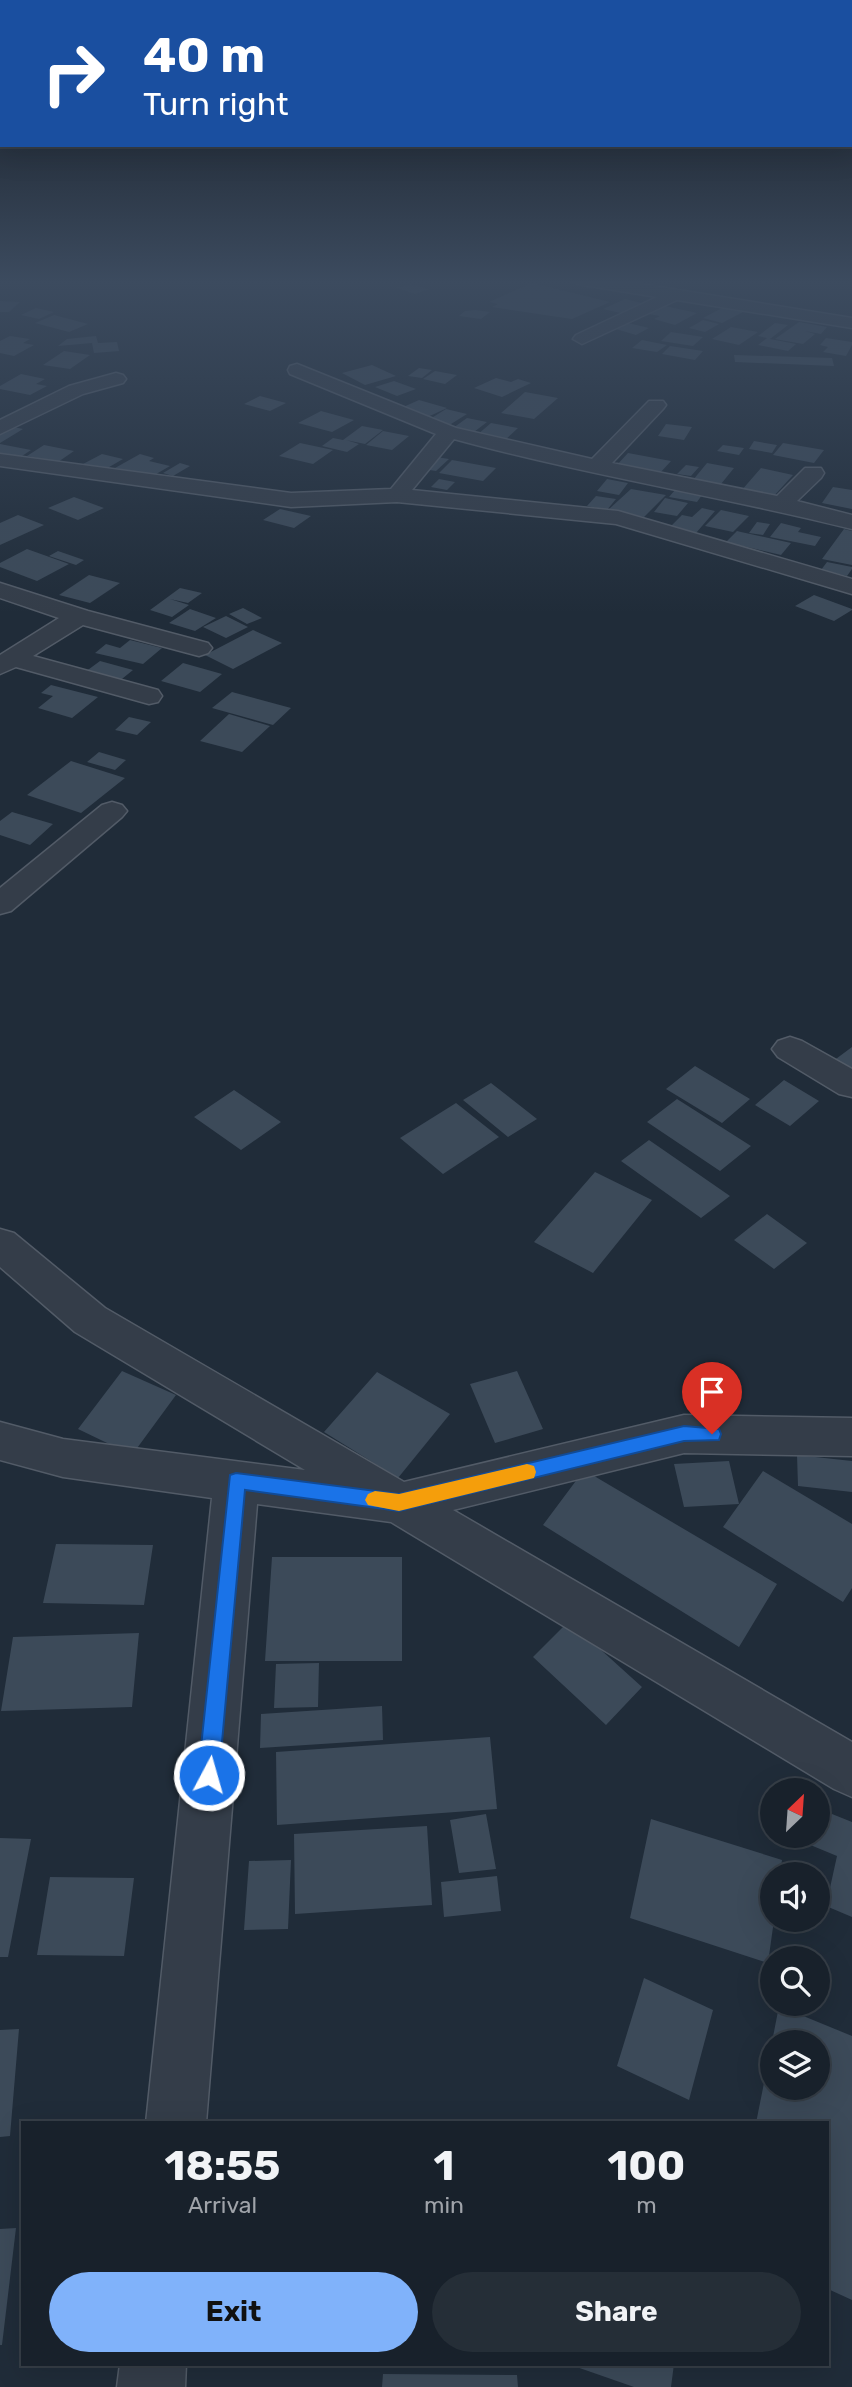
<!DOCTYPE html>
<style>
body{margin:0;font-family:Rubik,sans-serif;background:#252e37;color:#f1f3f6;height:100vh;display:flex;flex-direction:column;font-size:26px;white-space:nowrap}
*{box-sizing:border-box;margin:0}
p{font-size:23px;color:#9fa3a9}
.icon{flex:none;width:38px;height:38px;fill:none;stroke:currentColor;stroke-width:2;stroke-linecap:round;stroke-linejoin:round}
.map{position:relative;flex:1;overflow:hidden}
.details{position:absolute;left:21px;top:2121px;width:808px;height:245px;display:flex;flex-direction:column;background:#18212b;border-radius:0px;box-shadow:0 7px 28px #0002,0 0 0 2px #363e47}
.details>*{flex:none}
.top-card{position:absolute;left:0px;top:0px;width:852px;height:147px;box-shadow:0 7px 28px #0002,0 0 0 2px #363e47;background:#1a4fa0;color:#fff;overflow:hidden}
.needle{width:46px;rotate:25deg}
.buttons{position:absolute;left:760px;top:1778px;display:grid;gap:14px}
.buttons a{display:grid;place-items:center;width:70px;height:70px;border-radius:50%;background:#18212b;box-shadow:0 7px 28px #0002,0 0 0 2px #363e47;font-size:35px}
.pin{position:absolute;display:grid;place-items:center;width:60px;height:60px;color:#fff;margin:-72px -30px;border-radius:50% 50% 50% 0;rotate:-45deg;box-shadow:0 0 7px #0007}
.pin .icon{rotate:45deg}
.me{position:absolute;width:77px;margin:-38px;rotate:6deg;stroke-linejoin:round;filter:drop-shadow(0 0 5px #0008)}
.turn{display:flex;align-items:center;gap:24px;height:147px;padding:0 28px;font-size:32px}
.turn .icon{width:91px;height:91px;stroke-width:2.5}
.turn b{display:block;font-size:49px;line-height:60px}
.eta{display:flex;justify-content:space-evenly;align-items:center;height:119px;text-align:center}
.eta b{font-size:42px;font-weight:700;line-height:49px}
.action{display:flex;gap:14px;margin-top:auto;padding:14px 28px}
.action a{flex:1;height:80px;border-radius:42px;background:#80b2fa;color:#111;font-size:28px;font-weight:700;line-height:80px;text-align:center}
.action a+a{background:#252e37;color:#f1f3f6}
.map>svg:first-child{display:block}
</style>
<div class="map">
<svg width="852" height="2387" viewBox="0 0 852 2387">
<rect width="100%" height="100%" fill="#202c39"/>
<path fill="#3c4a59" d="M532 283 610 302 572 319 492 307 498 304 489 302Z
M411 284 429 289 415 294 397 288Z
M625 299 650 305 629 315 603 309Z
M0 301 20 302 9 312H0Z
M665 306 697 313 675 325 654 319 660 316 649 314Z
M724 307 743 312 722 323 703 318Z
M36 308 54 312 39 319 21 315Z
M475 310 490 312 481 319 459 316 465 311Z
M54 315 88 324 69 332 35 323Z
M703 320 719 324 705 332 689 328Z
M799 322 827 327 821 334 805 331 815 334 803 344 775 339Z
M628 323 649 328 636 335 616 329Z
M775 323 788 325 770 339 796 344 788 351 758 345 767 338 758 336Z
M731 327 758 332 739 345 712 339Z
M671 332 703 337 693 346 661 341Z
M10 336 30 339 23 343 34 345 14 356 0 353V341Z
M96 336 98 343 117 342 119 351 94 353 92 343 58 346 67 339Z
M826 338 852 342V345L846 356 823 352 828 347 820 345Z
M642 340 667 345 657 352 632 348Z
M670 346 703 351 695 360 662 354Z
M64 351 90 355 70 369 43 365Z
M734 355 832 358 834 366 735 362Z
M372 365 396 376 365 385 342 373Z
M419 368 432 370 422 378 408 376Z
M435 371 457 375 445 384 423 379Z
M21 374 45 379 36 384 47 386 30 395 0 389V386Z
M496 378 511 382 518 379 531 383 502 397 474 388Z
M394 381 416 389 397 396 375 387Z
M525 392 558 398 534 419 501 413Z
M260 396 286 403 270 411 244 404Z
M419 400 447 408 419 421 392 412Z
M446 409 467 414 443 429 422 424Z
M321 411 354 420 332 432 298 423Z
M467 418 487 422 474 432 453 428Z
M491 423 518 428 505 440 477 435Z
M666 424 692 427 684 440 658 436Z
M4 425 23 429 0 443V427Z
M362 426 383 430 365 444 346 440 359 444 347 452 322 446 333 438 343 440Z
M383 431 409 436 392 450 366 445Z
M754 441 777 445 772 453 749 449Z
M300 443 333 450 313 464 279 456Z
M783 443 824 450 814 463 773 455Z
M0 444 31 450 16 460 0 457Z
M44 445 74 451 58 462 27 456Z
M723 445 744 448 739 455 717 451Z
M628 453 671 461 660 473 616 466Z
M102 454 123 459 104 470 83 464Z
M140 454 154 458 149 461 170 466 151 477 115 468Z
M436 457 449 459 436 471 423 469Z
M452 460 496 468 483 481 439 473Z
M180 463 190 466 173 476 163 473Z
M707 463 734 468 721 484 693 480Z
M686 465 699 467 691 476 677 474Z
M761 468 793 475 773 497 741 491Z
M439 479 455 482 447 490 431 487Z
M607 479 628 483 619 495 597 491Z
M833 487 852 490V509L822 503Z
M631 489 666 495 644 517 608 510Z
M675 490 702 495 697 502 669 497Z
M596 496 616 499 607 510 587 506Z
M74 497 104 508 78 520 48 508Z
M665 498 688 503 677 516 654 512Z
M702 508 715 511 696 533 670 527 682 515 692 517Z
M280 509 311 516 294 528 263 520Z
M721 510 749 516 733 532 705 526Z
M18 515 44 525 0 545V523Z
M757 522 770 524 763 535 749 533Z
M781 523 801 528 798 532 821 537 815 546 770 537Z
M844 529 852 531V565L822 559Z
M737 531 741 532 791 543 781 555 726 542Z
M27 549 69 564 37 581 0 567V563Z
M58 551 84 560 76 565 49 556Z
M827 562 852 567V569L847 576 821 570Z
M89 575 120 583 90 603 59 595Z
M180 588 202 593 188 603 170 599 189 605 172 617 150 610Z
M814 595 852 609V610L834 621 795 606Z
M243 608 262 618 247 624 229 614Z
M190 609 216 618 195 631 169 623Z
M226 616 248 627 226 638 203 627Z
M253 630 282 643 233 669 205 655Z
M130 640 162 648 143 664 95 653 106 644 120 648Z
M100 661 133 670 112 687 77 678Z
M183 663 222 674 200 692 161 681Z
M51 685 98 697 72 718 38 708 53 696 41 693Z
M232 692 291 708 273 725 212 708Z
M229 714 270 726 242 752 200 741Z
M129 717 151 722 137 735 115 730Z
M99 752 126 760 115 770 87 762Z
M71 761 125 778 81 813 27 795Z
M12 812 53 824 30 845 0 835V821Z
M852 1047V1095L817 1073Z
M695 1066 750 1099 722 1123 666 1089Z
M784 1080 819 1101 790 1126 755 1105Z
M491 1083 537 1119 508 1137 463 1100Z
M234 1090 281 1122 241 1150 194 1117Z
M677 1099 751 1146 720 1171 647 1122Z
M456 1103 499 1137 443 1174 400 1138Z
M649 1140 730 1196 701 1218 621 1161Z
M595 1172 652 1200 593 1273 534 1242Z
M767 1214 807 1243 774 1269 734 1240Z
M122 1371 176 1395 132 1455 78 1429Z
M517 1371 543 1429 495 1443 470 1384Z
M377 1372 450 1414 398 1478 324 1432Z
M797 1455 852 1461V1492L798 1486Z
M729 1461 739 1504 684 1507 674 1464Z
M584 1470 777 1584 739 1647 543 1525Z
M763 1471 852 1524V1588L843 1602 723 1527Z
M56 1544 153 1545 144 1605 43 1603Z
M272 1557H402V1661H265Z
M569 1621 642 1687 606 1725 533 1657Z
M139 1633 132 1707 1 1711 13 1637Z
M319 1663 318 1707 274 1708 276 1664Z
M382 1706 383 1740 260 1748 261 1714Z
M490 1737 497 1809 277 1825 276 1752Z
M817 1808 852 1822V1917L826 1906 837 1856 808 1844 810 1836H817Z
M486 1814 496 1869 459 1873 450 1820Z
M651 1819 782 1860 780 1874H772V1920H774L768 1963 630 1918Z
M427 1826 432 1905 295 1914 294 1834Z
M0 1838 31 1839 8 1957H0Z
M291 1860 288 1929 244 1930 249 1861Z
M497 1876 501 1911 444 1917 441 1882Z
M50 1877 134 1878 124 1956 37 1955Z
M644 1978 713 2010 689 2100 617 2066Z
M779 2006 852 2036V2300L828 2289V2123H756L771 2048 772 2088H817V2042H772Z
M19 2029 10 2136 0 2137V2030Z
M16 2228 2 2345H0V2229Z
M568 2364H674L671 2387H634Z
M383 2374 517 2375 518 2387H382Z"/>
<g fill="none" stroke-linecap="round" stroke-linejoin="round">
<g stroke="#525b67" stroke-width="3">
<path id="minor" d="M569 279H610L852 318V328L677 300 582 344 573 339 576 335 657 297 577 284Z
M297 364 456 428 592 459 649 401H663L666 405 663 409 612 463 777 496 805 468H821L824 473 821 478 797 501 852 515V529C720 496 585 475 454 439L412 490 618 511 852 579V594L616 524 397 502 291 507 0 466V454L291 493 391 489 436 434 290 374 288 370 290 366Z
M116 373 123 375 126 379 123 383 83 394 0 434V420L69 386Z
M0 583 88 611 208 643 212 648 208 653 199 656 83 625 33 656 158 690 162 696 158 702 149 704 16 667 0 674V655L59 618 0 598Z
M112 802 122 805 127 811 122 817 11 911 0 914V888L102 805Z
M790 1037 802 1041 852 1069V1097L839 1094 778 1057 772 1049 778 1041Z
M0 1229 14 1233 105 1308 404 1482 684 1415 852 1418V1456L684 1453 453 1510 852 1742V1797L834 1789 391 1522 257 1504 206 2123H146L212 1498 63 1477 0 1460V1422L63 1439 305 1470 75 1332 0 1267Z
M120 2364H186L185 2387H117Z"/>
</g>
<use href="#minor" fill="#343d49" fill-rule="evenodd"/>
</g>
<linearGradient id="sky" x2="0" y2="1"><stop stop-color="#12181f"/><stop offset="0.46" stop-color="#3c4b5f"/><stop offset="1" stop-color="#3c4b5f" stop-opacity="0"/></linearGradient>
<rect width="852" height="613" fill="url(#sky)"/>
<path fill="#1a73e8" stroke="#114b97" stroke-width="2" d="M684 1426 719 1429 721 1434 719 1440 684 1441 399 1511 245 1490 219 1775 216 1783 209 1786 201 1783 198 1775 230 1475 236 1473 399 1494Z"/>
<path fill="#f59e0b" d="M527 1464 534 1466 536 1472 534 1478 399 1511 368 1505 365 1500 368 1494 375 1491 399 1494Z"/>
</svg>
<div class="buttons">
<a><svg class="needle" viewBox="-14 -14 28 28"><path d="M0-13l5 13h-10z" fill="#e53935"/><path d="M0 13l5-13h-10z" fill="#9fa3a9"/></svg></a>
<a><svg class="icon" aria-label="sound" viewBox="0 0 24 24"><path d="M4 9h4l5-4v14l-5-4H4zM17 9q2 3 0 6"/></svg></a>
<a><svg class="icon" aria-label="search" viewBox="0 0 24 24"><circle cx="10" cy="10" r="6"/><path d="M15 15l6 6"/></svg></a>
<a><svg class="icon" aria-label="layers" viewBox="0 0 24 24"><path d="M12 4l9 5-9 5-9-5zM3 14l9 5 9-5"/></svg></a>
</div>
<div class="pin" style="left:712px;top:1434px;background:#d93025"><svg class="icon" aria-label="arrive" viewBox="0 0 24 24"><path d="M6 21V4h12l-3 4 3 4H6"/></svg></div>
<svg class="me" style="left:209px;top:1775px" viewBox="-20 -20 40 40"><circle r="17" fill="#1a73e8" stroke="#fff" stroke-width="3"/><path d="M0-11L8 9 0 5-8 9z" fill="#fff"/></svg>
<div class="top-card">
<div class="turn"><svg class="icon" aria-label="right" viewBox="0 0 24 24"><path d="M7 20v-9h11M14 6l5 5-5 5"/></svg><div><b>40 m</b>Turn right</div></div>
</div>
<section class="details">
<div class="eta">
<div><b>18:55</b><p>Arrival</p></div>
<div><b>1</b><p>min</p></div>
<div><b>100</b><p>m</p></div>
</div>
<div class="action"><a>Exit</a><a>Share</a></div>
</section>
</div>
